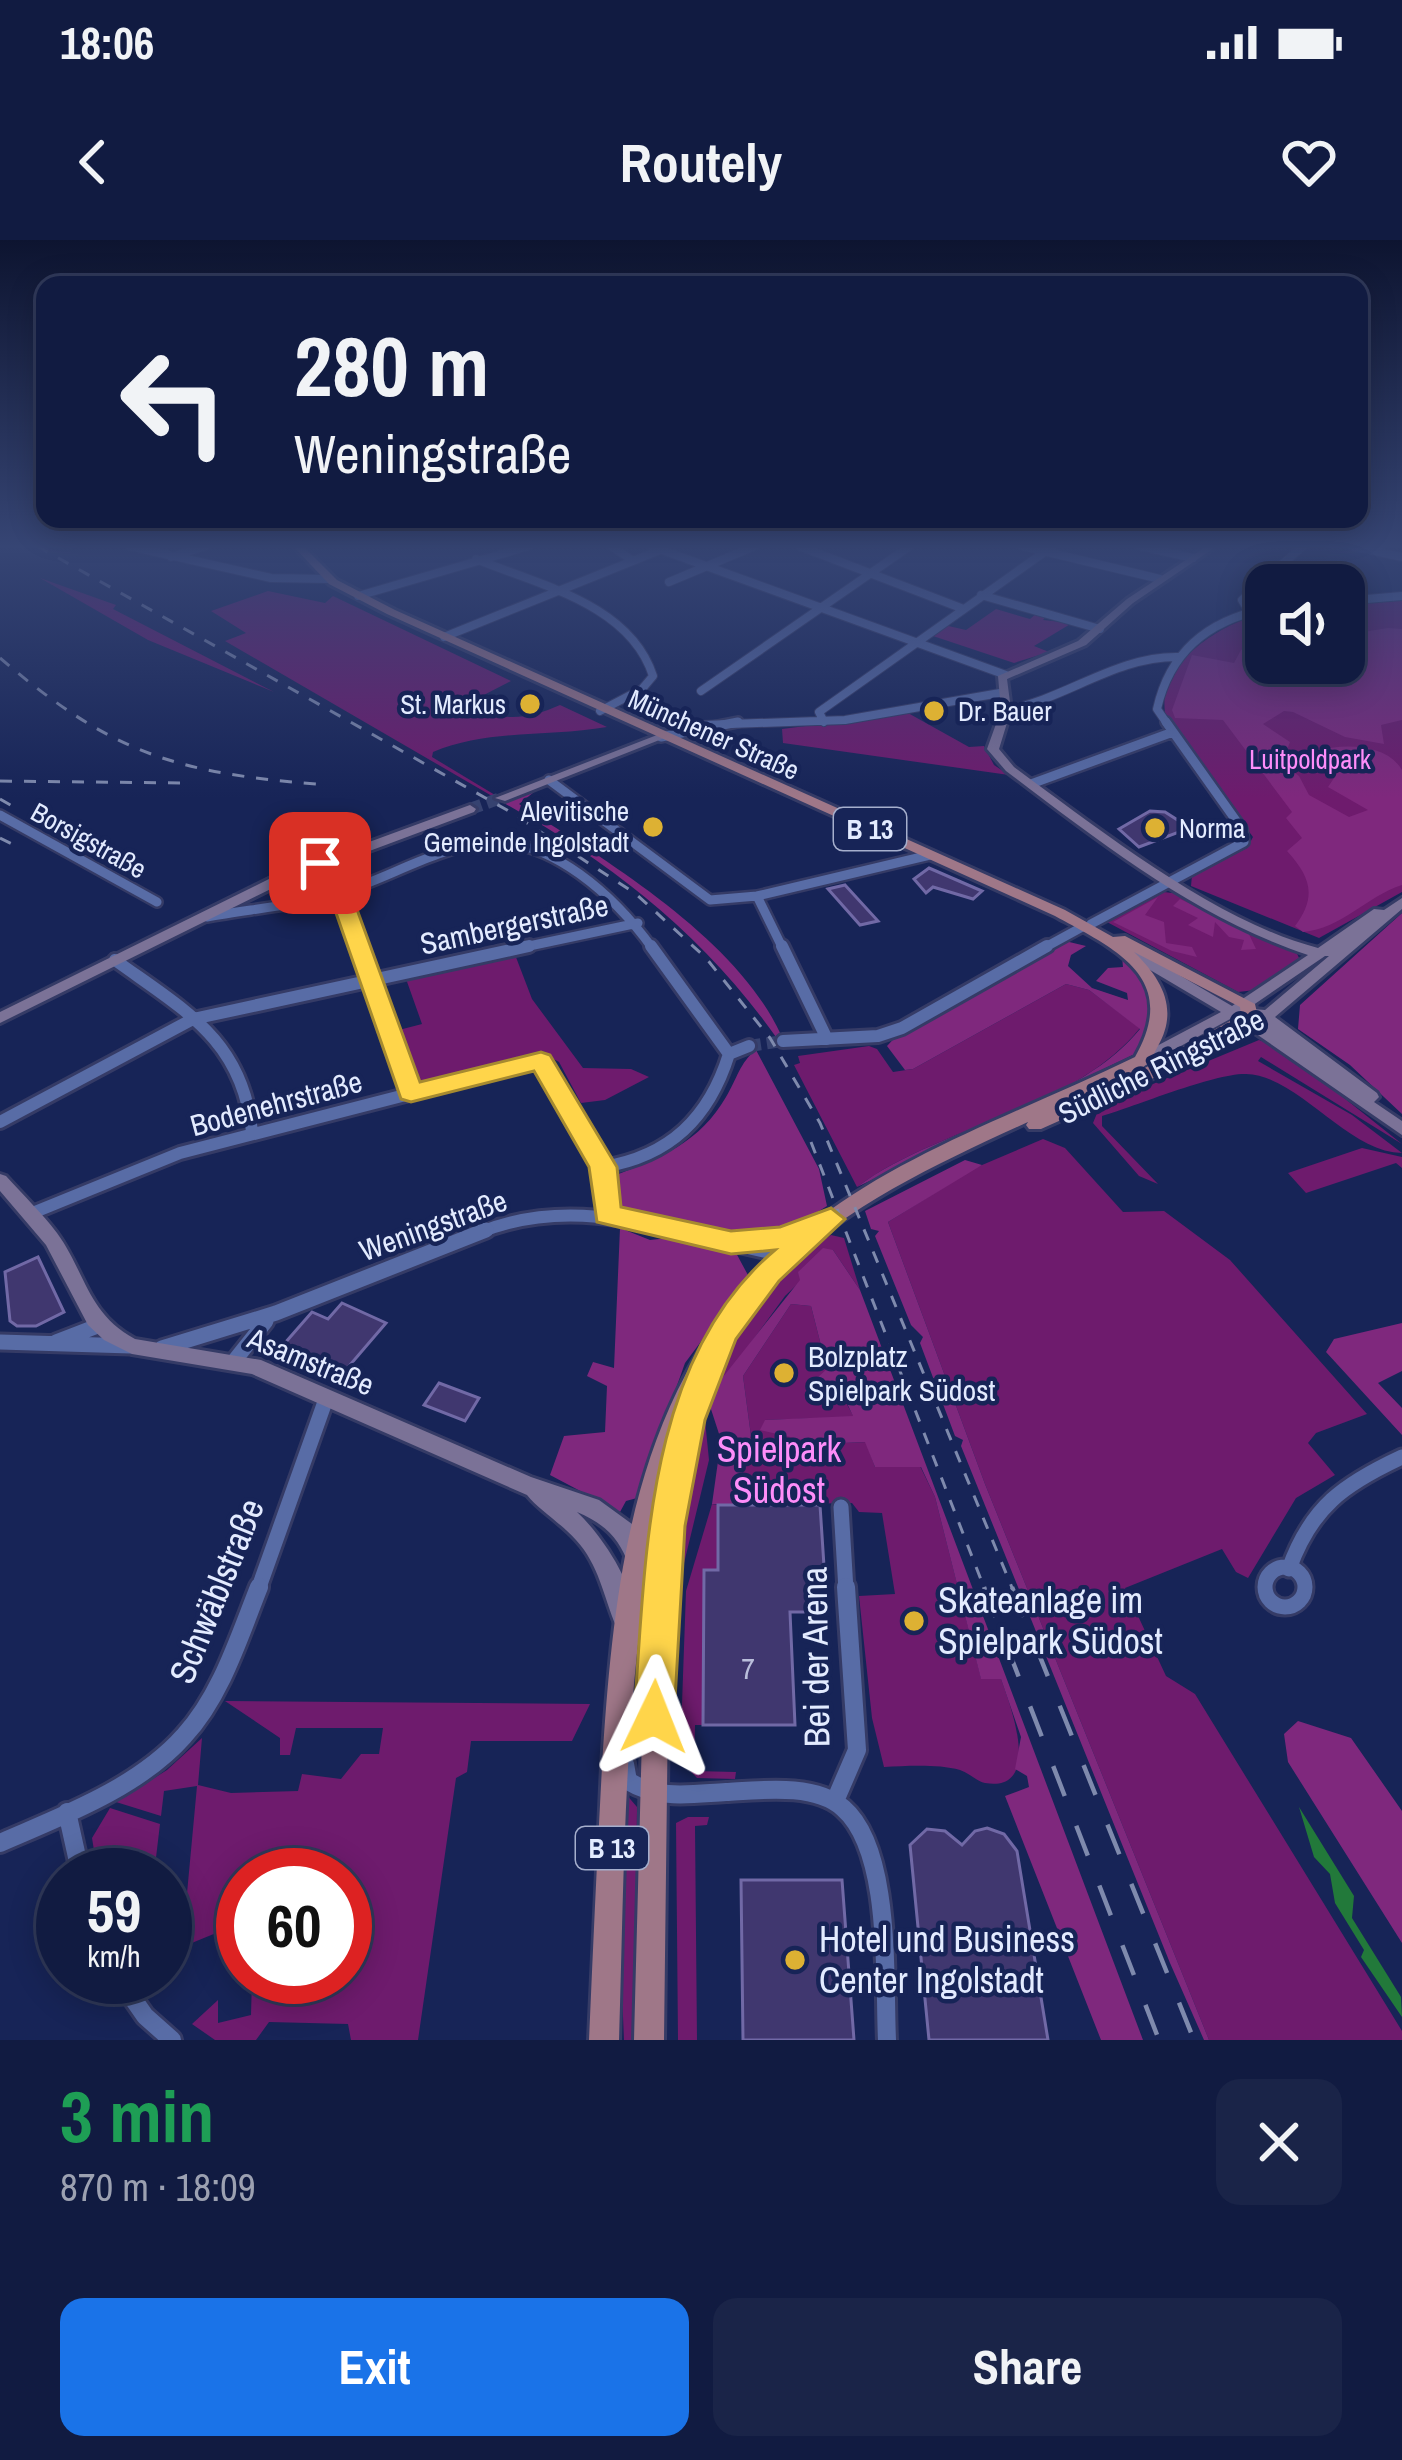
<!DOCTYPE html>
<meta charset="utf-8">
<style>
body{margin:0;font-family:"Archivo Narrow",sans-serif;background:#1a2448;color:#f1f3f6;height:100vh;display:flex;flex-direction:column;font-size:45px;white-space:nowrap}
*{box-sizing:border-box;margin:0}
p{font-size:39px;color:#9ca1b1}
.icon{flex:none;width:66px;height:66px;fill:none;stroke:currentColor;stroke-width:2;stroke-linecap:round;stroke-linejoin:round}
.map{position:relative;height:1800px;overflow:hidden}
.sheet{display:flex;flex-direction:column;background:#111b41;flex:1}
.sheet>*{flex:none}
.banner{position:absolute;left:36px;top:36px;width:1332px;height:252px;border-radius:24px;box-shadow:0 6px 30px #0003,0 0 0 3px #30395a;background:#111b41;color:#f1f3f6;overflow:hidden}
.buttons{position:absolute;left:1245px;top:324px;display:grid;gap:24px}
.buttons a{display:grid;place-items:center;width:120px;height:120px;border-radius:24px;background:#111b41;box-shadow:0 6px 30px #0003,0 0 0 3px #30395a;font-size:60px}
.speed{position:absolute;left:36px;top:1608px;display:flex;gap:24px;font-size:60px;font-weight:700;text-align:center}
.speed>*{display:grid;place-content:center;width:156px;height:156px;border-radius:50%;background:#111b41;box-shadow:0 6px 30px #0003,0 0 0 3px #30395a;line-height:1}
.speed small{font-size:30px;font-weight:400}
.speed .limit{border:18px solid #d22;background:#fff;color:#111}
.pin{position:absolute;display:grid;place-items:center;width:102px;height:102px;color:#fff;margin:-51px;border-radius:24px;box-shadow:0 6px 18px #0006}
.me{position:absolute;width:132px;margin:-66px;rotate:2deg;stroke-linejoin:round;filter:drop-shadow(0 0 9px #0008)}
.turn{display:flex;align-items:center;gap:42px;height:252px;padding:0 60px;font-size:54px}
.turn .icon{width:156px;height:156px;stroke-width:2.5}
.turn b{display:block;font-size:84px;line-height:102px}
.round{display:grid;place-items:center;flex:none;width:126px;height:126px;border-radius:24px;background:#1a2448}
.head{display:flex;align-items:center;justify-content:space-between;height:204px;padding:0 60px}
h1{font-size:72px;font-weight:700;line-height:90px;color:#1e9e55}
.action{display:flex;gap:24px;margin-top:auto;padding:24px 60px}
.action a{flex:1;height:138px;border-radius:24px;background:#1a73e8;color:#fff;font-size:48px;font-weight:700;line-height:138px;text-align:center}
.action a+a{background:#1a2448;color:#f1f3f6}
.status{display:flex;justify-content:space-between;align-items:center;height:84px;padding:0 60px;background:#111b41;direction:ltr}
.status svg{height:33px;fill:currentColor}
header{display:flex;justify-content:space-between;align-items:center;height:156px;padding:0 60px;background:#111b41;font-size:54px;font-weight:700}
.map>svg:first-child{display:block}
</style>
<div class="status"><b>18:06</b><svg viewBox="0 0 49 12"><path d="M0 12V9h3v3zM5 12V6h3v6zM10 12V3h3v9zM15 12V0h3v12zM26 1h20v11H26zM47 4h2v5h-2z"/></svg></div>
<header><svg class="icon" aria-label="back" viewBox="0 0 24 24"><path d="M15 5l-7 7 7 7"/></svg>Routely<svg class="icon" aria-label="heart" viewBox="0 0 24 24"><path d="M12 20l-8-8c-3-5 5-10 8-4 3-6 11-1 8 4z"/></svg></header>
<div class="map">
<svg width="1402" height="1800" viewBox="0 0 1402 1800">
<rect width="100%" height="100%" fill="#172457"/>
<path fill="#6e1b6d" d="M40 338 116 365 113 369 274 452 148 400Z
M268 351 325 363 333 356 511 441 476 459 482 463 475 467C503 483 531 478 560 465L607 487C549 497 488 489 433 512L432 517 495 555 492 556 225 401 246 393 211 371Z
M1402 358V652L1319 698 1191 646 1192 635 1247 608 1253 597 1167 481C1150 426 1222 382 1266 373V423H1344V364Z
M996 369 1030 379 1037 373 1047 375 1043 380 1072 383 1034 406 1049 412 1014 423 933 396 944 385 966 390Z
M908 473 969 507 984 506 994 525 1009 535 783 503 782 489Z
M1164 652 1180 654 1295 709 1299 718 1255 750 1238 752 1107 682Z
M514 712 532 759 583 828 631 829 649 837 605 860 581 863 559 822 545 814 422 846 413 840 395 791 422 784 405 736Z
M1066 744 1089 750 1140 788C1072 872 942 884 857 947L794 825 800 823 798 816 869 806 877 809 893 832 913 829Z
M1259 800 1280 807 1402 904 1261 817 1258 821 1352 875 1402 913C1347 912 1298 835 1246 834 1215 833 1136 866 1102 876V886L1158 944 1139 936 1093 883 1100 866Z
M1043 899 1065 908 1123 972 1164 971 1230 1020 1367 1174 1316 1193 1308 1203 1335 1235 1296 1258 1248 1338 1236 1332 1222 1309 1125 1348 1166 1436 1195 1454 1402 1791V1800H1209L985 1244 888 982 975 928Z
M1362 908 1402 917V928L1396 923 1306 953 1288 933Z
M831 995 844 998 860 1050 833 1010 785 1056 707 1163C724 1098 775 1031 831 995Z
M791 1064 811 1066 827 1129 854 1177 765 1180 821 1204 866 1202 875 1227 920 1226 935 1257 981 1438 1001 1439C1010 1464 1044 1553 985 1543 976 1541 969 1533 960 1530 938 1524 907 1526 884 1527L872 1478 859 1356 895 1354 882 1273 859 1272 852 1263 740 1265 744 1209 751 1196 743 1136Z
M705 1180 709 1220 678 1348 668 1417 669 1346 694 1184Z
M712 1264 718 1265V1330L704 1331 703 1485H695L694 1531 736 1532 735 1539 697 1538 680 1520 686 1351Z
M225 1461 590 1464 572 1501H471L467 1532 456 1538 418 1800H351L348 1784 269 1782 256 1800H215L192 1784 218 1760V1783L251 1775 252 1737H345V1635H243V1666L222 1671 221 1691 182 1707 197 1546 164 1551 161 1576 116 1562 167 1530 202 1498 198 1545 231 1553 298 1551 302 1534 341 1539 361 1514H379L383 1488H296L290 1515H280V1498Z
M625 1553 637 1567 636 1800H624L620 1707Z
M110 1568 160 1584 155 1626 98 1635 92 1598Z
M688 1577H709L707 1585 695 1586 697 1800H678L676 1583Z"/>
<path fill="#7f287d" d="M1388 388 1402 389V480L1381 485 1384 504 1345 497 1293 472 1284 471 1263 484 1290 502 1282 523 1299 536 1309 555 1349 577 1368 570 1328 547 1338 532 1317 517V511C1344 503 1387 504 1402 530V645C1367 656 1341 689 1303 692L1295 686C1317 657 1311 637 1287 611L1302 598 1286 578 1292 572 1223 480 1175 478 1172 470 1192 415 1234 423 1241 410 1266 396V423H1344V395Z
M534 552 519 564C606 621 738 698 782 797H776C702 693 609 621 502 562Z
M1158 657 1145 675 1164 682 1166 703 1192 707 1197 717 1172 711 1113 682Z
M1180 659 1247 690 1256 709 1241 710 1244 700 1229 697 1215 682 1213 697 1188 685 1198 678 1173 666Z
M1402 673V874L1350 825 1298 789 1300 765Z
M1065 701 1086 706 1071 715 1068 726 1092 748 1128 760 1127 753 1096 741 1108 728 1123 727 1122 717 1148 742 1157 770 1139 812 857 947C939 886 1075 869 1140 789L1089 750 1066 744 913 829 905 830 887 806 902 790Z
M756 810 819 929 827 966C754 1013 694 989 617 972L613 936C661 918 700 902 726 857 737 839 740 822 756 810Z
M965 920 982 925 888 982 985 1244 1209 1800H1204L1170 1723 961 1206 963 1200 955 1196 920 1103 923 1097 911 1085 875 996 879 991 871 989 865 971Z
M620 988 650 1000 687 996 735 1011 749 1037 685 1123 637 1258 626 1261 620 1272 550 1235 564 1196 605 1192 607 1146 587 1136 593 1122 614 1128Z
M823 1008 833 1010 860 1050 1143 1800H1101L1005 1556 1029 1547 1027 1536 1015 1529 1021 1497 1001 1439H981L935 1257 921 1227H875L865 1202 821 1204 760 1190 765 1180 853 1176 845 1159 821 1151 817 1138 827 1129 811 1066 791 1064 743 1136 751 1196 744 1209 740 1265 712 1264 721 1200 709 1163 723 1137 800 1040 798 1032Z
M1402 1083V1131L1378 1143 1402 1168V1195L1326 1112 1334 1099Z
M1298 1481 1351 1498 1402 1571V1703L1288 1522 1284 1494Z"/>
<path fill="#22793a" d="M1299 1567 1354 1656 1352 1678 1401 1757 1402 1777 1361 1717 1364 1710 1335 1663 1330 1634 1314 1617Z"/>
<path fill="#40376f" stroke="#7169a6" stroke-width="3" d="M1150 571 1165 572 1190 588 1139 607 1119 589Z
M929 628 982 651 973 659 933 647 926 653 914 639Z
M845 645 878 681 860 685 828 649Z
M38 1017 64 1072 36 1086H17L10 1081 5 1032Z
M342 1063 386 1083 338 1139 295 1119 291 1124 280 1118 283 1114 278 1111 312 1072 328 1079Z
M439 1143 479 1158 465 1181 424 1165Z
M718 1265H820L827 1372H790L795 1485H703L704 1330H718Z
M987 1588 1004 1594 1017 1611 1048 1800H929L910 1605 927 1589 945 1591 962 1605 975 1591Z
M741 1640H842L854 1800H743Z"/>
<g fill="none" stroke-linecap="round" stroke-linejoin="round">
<path stroke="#364270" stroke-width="12" stroke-dasharray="12 6" stroke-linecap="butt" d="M749 806 783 801"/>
<path stroke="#364270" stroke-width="12" stroke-dasharray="12 6" stroke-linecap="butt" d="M470 569 501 558"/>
<g stroke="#353b66" stroke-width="10">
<path id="street-far4" d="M129 306 271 338 329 339
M611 306 632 320
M651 306 1006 435
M799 306 961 368
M1022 306 1160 339
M1140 306 1193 318
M1352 306 1402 317
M171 317 206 306
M476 319C539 345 630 364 653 436L642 449 600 471
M669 342 755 306
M981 355 1100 389
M358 356 529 306
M1344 361 1402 356
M1249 371 1242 360 1303 306
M444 397 660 310
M701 451 910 306
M1006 470C1066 459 1116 416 1178 417
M824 482 819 472 1053 306
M702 485 845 480 1000 453
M1168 485 1157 469C1170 411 1209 380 1266 369"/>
</g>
<g stroke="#353b66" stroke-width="14">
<path id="street-far3" d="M661 497 738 482
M549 540 710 660 757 656 783 709
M1031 544 1173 492
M0 575 157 662
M320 623 340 653 360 709
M757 656 930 615
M207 677C251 669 300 665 343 652 388 638 435 609 482 603 550 594 617 659 653 709
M1091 684 1244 602 1242 589 1166 482
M515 709 638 683
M1042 709 1084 686"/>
</g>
<g stroke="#353b66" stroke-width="18">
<path id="street-far2" d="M359 706 411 853
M651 706 729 814
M782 706 827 799
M115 720C184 770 243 800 252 892
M783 801 878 796 902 788 1047 706
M729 814 749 806
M0 882 193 779 529 706
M603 927C670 916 709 878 729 814
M30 974 180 913 541 820 603 927 607 974
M478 993C549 964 617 976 688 993
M797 993 817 985"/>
</g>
<g stroke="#353b66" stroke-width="21">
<path id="street-far1" d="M675 990 786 1015
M738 1002 783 998 805 990
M0 1102 131 1106
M56 1102 100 1085
M162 1108 276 1073 486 990
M235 1120 266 1081
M841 1267 846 1350
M1265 1347a20 20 0 1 1 40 0a20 20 0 1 1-40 0Z
M1289 1329C1311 1267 1344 1244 1402 1217
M258 1350 326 1159"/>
</g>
<g stroke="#353b66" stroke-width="24">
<path id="street" d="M625 1524 628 1541C659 1560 690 1554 726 1552 761 1550 815 1543 843 1568 892 1610 884 1740 887 1800
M835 1561 857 1510 846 1347
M67 1572 81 1635
M0 1603C62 1576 138 1548 184 1496 221 1456 239 1397 259 1347
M118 1737 145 1776 172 1800"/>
</g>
<g stroke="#353b66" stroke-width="6">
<path id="secondary" d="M1207 306H1217L1133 363 1086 405 1007 439 1011 470 999 509 1014 527C1099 589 1216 682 1318 708L1374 669 1384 670 1402 658V669L1275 777 1377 853 1379 857 1374 862 1402 881V895L1252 791 1180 828H1170L1167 824 1170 820 1241 784 1232 778 1146 825H1136L1133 821 1136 817 1221 772 1113 708V702H1123L1232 766 1308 715C1196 678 1100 602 1006 531L987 509 1001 470 998 436 1078 401 1127 359ZM1325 716H1329L1265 770 1253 769 1251 772 1255 777 1253 778 1243 772Z
M657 495 667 497 505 561 495 558Z
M470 565 476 569 474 572 281 644 0 783V772L271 638Z
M0 934 6 936C23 955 42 973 57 993 86 1033 87 1073 135 1099L261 1120 531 1237 599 1260 632 1284 643 1302 665 1370 662 1378 654 1381 646 1378C627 1330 632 1295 577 1272 601 1294 642 1353 632 1386L624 1389 616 1386C603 1355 599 1325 576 1300 561 1283 540 1271 527 1255L252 1134 132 1114 104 1100 88 1085 46 1005 0 951Z"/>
</g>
<g stroke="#353b66" stroke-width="6">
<path id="primary" d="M293 306H303L337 340 395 370 1065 670 1113 697 1125 696 1255 764 1258 777 1256 781 1146 842 1041 889H1029L1026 885 1028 882C939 923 836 969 770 1044 756 1060 743 1078 730 1095L731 1098 694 1197 669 1383 664 1800H634L645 1383 667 1233C623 1418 625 1610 619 1800H589C593 1709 597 1618 602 1527 615 1316 639 1116 818 979 910 909 1031 868 1135 817 1180 738 1117 710 1055 676L387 374 329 344ZM1134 712 1240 767 1241 775 1134 834 1071 862C1088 854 1137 835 1148 823 1153 818 1155 811 1158 806 1179 769 1162 739 1134 712Z"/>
</g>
<use href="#street-far4" stroke="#586ca6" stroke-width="8"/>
<use href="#street-far3" stroke="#586ca6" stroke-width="9"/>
<use href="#street-far2" stroke="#586ca6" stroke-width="12"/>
<use href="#street-far1" stroke="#586ca6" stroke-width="15"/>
<use href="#street" stroke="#586ca6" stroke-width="18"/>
<use href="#secondary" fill="#7b7297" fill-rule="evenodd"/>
<use href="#primary" fill="#9f7788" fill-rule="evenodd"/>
<path stroke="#7f8aad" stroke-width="3" stroke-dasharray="12 12" stroke-linecap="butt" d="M37 306 507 570 636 654 706 718 770 798 820 883 1013 1350
M0 418C110 512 174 533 317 544
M0 541 185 543
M0 559 14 567
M0 598 16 606
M811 902 985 1350"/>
<path stroke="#7f8aad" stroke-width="4.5" stroke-dasharray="32 32" stroke-linecap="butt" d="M984 1347 1159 1800
M1012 1347 1194 1800"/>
</g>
<linearGradient id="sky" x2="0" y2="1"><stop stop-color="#0d1430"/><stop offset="0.55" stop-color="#364574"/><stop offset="1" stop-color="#364574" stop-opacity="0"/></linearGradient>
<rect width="1402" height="558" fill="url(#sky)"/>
<path fill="#ffd54a" stroke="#a68a30" stroke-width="3" d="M313 619H328L351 653 420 842 541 812 550 815 617 927 621 967 731 991 780 987 831 968 845 979 779 1041 736 1099 705 1180 685 1286 674 1477 668 1491 654 1496 640 1491 634 1477C646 1320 644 1120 775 1010L731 1014 597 982 589 927 534 831 411 862 401 859 329 653 310 623Z"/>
<g fill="#ddb133" stroke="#172457" stroke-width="4.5">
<circle cx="530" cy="464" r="12"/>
<circle cx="934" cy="471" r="12"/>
<circle cx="653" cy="587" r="12"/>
<circle cx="1155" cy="588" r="12"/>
<circle cx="784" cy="1133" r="12"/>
<circle cx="914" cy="1381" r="12"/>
<circle cx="795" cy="1720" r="12"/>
</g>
<g text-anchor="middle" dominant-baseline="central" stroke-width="9" stroke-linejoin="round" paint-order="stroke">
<g font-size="27" fill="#e3ebff" stroke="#172457" text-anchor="end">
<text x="506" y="464">St. Markus</text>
<text x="958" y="471" text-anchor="start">Dr. Bauer</text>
<text x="629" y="571">Alevitische<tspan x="629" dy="31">Gemeinde Ingolstadt</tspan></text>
<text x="1179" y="588" text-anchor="start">Norma</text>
</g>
<g font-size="27" fill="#e3ebff" stroke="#172457">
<text transform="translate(714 494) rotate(24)">Münchener Straße</text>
<text transform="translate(89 600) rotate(29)">Borsigstraße</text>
</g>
<g font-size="27" fill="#fe8df9" stroke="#172457">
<text x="1310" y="519">Luitpoldpark</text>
</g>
<g fill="#172457" stroke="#a6afcd" stroke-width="3">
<rect x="834" y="568" width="72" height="42" rx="9"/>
<rect x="576" y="1587" width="72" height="42" rx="9"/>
</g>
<g font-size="27" font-weight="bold" fill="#e3ebff">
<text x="870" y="589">B 13</text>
<text x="612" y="1608">B 13</text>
</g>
<g font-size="30" fill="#e3ebff" stroke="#172457">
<text transform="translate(514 684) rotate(-12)">Sambergerstraße</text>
<text transform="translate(1161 826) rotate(-26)">Südliche Ringstraße</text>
<text transform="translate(276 863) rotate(-15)">Bodenehrstraße</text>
<text transform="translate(433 985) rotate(-20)">Weningstraße</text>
<text transform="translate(311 1121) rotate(22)">Asamstraße</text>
</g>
<g font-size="30" fill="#e3ebff" stroke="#172457" text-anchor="start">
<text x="808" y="1116">Bolzplatz<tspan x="808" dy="34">Spielpark Südost</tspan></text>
</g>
<g font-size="30" fill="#babedb">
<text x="748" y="1428">7</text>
</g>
<g font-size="36" fill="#fe8df9" stroke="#172457">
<text x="779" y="1209">Spielpark<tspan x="779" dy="41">Südost</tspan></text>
</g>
<g font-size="36" fill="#e3ebff" stroke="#172457">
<text transform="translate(216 1351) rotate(-68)">Schwäblstraße</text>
<text transform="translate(815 1417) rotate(-91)">Bei der Arena</text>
</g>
<g font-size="36" fill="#e3ebff" stroke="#172457" text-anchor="start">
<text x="938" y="1360">Skateanlage im<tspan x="938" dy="41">Spielpark Südost</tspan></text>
<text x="819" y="1699">Hotel und Business<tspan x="819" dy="41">Center Ingolstadt</tspan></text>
</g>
</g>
</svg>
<div class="buttons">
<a><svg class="icon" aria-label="sound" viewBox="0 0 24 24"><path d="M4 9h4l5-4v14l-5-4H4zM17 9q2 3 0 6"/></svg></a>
</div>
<div class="speed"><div>59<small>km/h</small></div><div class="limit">60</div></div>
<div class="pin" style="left:320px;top:623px;background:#d93025"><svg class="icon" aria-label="arrive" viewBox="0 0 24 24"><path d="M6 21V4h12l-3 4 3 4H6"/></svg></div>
<svg class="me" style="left:654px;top:1477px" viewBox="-20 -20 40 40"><path d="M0-17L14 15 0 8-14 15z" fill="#ffd54a" stroke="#fff" stroke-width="4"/></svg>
<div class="banner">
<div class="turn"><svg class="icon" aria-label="left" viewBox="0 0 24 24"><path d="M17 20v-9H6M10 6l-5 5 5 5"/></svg><div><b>280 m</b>Weningstraße</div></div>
</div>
</div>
<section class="sheet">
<div class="head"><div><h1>3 min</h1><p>870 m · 18:09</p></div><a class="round"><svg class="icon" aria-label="close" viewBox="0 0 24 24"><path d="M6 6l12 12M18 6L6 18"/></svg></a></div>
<div class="action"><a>Exit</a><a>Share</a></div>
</section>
